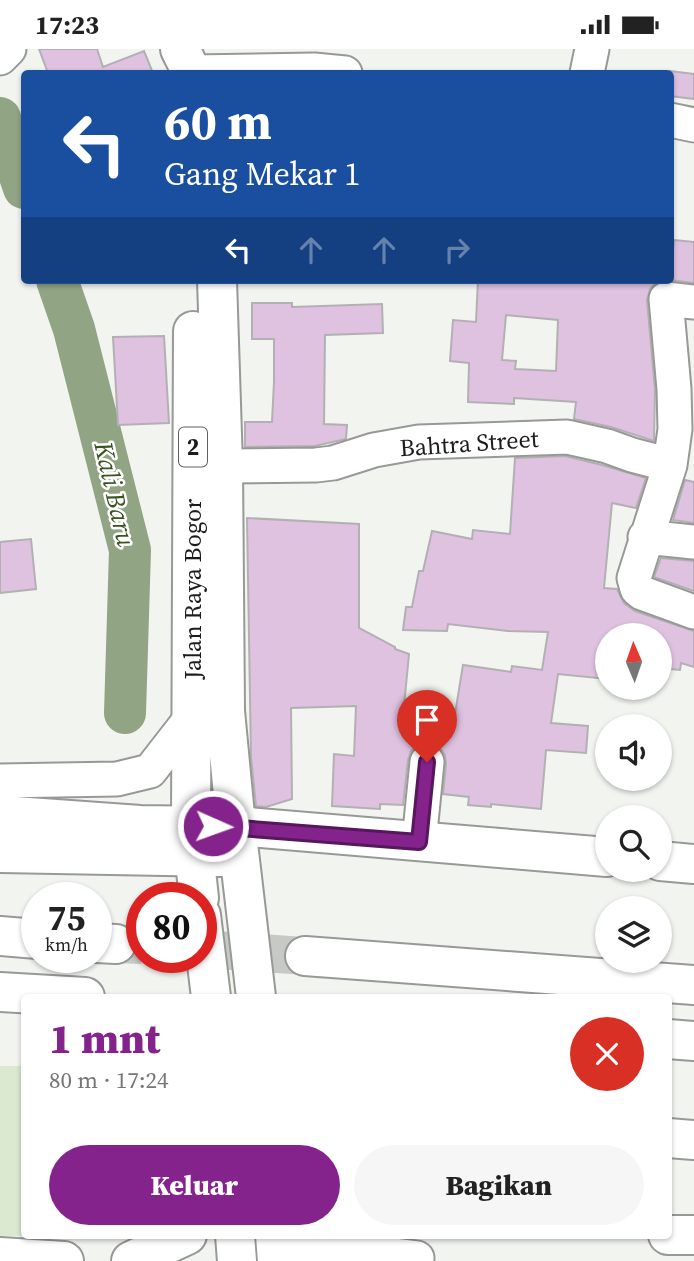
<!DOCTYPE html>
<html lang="id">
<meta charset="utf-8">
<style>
body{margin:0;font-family:"Source Serif 4",serif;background:#f6f6f6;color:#222;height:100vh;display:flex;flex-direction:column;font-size:26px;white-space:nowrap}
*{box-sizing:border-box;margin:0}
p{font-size:23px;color:#767676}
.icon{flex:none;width:38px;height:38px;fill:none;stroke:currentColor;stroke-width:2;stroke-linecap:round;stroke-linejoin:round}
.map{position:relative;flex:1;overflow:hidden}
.sheet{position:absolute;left:21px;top:945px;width:651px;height:245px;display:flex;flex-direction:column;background:#fff;border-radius:7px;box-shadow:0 2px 5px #0004}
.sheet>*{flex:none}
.hud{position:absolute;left:21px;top:21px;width:653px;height:214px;border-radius:7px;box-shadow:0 2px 5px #0004;background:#1a4fa0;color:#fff;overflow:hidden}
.needle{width:46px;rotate:358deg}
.tools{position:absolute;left:595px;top:574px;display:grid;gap:14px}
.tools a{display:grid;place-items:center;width:77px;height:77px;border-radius:50%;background:#fff;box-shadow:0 2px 5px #0004;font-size:35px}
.speed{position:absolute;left:21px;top:833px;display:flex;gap:14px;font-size:35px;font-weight:700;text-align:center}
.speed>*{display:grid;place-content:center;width:91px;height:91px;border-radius:50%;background:#fff;box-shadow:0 2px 5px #0004;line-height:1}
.speed small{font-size:18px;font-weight:400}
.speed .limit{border:10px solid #d22;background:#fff;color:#111}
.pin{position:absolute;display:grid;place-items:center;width:60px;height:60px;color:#fff;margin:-72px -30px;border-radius:50% 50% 50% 0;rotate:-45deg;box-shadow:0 0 7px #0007}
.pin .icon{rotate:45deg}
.me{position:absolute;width:77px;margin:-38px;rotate:92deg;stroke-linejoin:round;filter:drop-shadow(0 0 5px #0008)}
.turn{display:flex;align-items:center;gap:24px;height:147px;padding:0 28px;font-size:32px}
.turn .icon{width:91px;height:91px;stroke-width:2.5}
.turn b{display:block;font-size:49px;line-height:60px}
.lanes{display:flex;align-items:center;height:66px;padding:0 28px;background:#0003;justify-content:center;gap:35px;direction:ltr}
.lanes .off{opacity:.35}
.round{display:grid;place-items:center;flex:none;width:74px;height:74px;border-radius:37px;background:#f6f6f6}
.headline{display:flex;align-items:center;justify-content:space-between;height:119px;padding:0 28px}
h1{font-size:42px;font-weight:800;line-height:52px;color:#85238d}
.primary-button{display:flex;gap:14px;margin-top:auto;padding:14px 28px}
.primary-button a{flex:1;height:80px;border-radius:42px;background:#85238d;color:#fff;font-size:28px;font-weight:800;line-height:80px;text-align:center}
.primary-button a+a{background:#f6f6f6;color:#222}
.status{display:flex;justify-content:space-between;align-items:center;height:49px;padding:0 35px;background:#fff;direction:ltr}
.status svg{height:19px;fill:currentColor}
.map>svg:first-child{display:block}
</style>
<div class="status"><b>17:23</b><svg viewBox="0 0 49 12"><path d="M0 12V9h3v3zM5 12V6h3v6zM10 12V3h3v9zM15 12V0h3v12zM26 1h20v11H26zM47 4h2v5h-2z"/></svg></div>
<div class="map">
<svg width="694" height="1212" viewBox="0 0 694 1212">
<rect width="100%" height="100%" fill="#f2f4f0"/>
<path fill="#dae9cf" d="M0 1017H24V1186L90 1187H0Z"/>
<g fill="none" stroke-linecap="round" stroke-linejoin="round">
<path stroke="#91a483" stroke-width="42" d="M0 69 24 139
M57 231 74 280 130 501 125 664"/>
</g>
<path fill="#dfc2e0" stroke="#b3b0b3" stroke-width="2" fill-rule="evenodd" d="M39 0H97L103 18 144 2 153 24H48Z
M670 22 694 25V50L670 47Z
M674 191 694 193V234L670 231Z
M478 231H665L656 233 650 240 647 251 655 341 654 392 611 378 574 370 576 353 514 349V355L468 353 469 314 450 312 453 271 476 273ZM506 266 558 271 556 322 515 320 516 312 502 311Z
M252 254H292V258L382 255 383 284 325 286 324 375 347 376 346 390 315 397 245 398V373H272L274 333V290H252Z
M164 287 169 374 118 376 113 288Z
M565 407 602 416 646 429 636 459 612 454 604 539 617 540 624 554 635 562 694 582V618L681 614 680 621 660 619V586L615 582V586H607V630L558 625 551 674 588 677 586 704 546 701 541 760 491 755V758L468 756 469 748 443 745 446 715 445 706 439 698 428 694 418 696 411 702 408 711 403 756 380 755V760L332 757 334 705 354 707 356 657 291 659 292 750 266 758 256 757 251 708 247 469 359 475V579L395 598V600L409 605 404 657 455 665 463 616 511 623 512 617 542 621 548 583 508 582 448 575 447 582 403 581 406 558H412L419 522H423L432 482 472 490 473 481 510 485 515 409Z
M685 431 694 433V474L673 471Z
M31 490 36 540 0 544V493Z
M661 509 694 512V542L654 528Z"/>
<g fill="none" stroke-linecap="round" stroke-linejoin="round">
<path stroke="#c7c9c5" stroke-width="38" stroke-dasharray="38 19" stroke-linecap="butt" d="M116 895 142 896
M201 900 305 907"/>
<g stroke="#979996" stroke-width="37">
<path id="minor" d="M0 9 9 0
M192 23 314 21 345 24
M587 24 592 0
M670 71 694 76
M694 253 666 250 674 340 675 380 670 416 634 529 637 540 642 544 694 563
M223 417 316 416 333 414 374 401 419 393 567 388 607 397 632 406 670 416
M645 488 694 493
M0 732 117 730 150 722 192 668
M419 793 427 713
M276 1199 320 1197 417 1209"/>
</g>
<g stroke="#979996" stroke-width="42">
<path id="major" d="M236 777 607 808
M660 812 694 815
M668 1186H694"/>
</g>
<g stroke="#979996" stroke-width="42">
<path id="highway" d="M180 0 192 24
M217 231 223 417 225 662 236 777 256 948
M193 282 191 777 199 849
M0 766 140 776 215 777
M0 804 220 808
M201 866 211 948
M0 887 37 890
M96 894 116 895
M305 907 694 936
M0 943 85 948
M668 990 694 992
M668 1089 694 1091
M235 1186 237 1212
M275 1186 277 1212
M0 1208 64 1212
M131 1212 187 1186"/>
</g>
<use href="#minor" stroke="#fff" stroke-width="33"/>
<use href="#major" stroke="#fff" stroke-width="38"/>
<use href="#highway" stroke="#fff" stroke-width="38"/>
</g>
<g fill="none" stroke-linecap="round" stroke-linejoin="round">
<g stroke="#56175c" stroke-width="18">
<path id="route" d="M213 777 419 793 427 713"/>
</g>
<use href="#route" stroke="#85238d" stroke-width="12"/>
</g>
<g text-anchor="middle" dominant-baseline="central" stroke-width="5" stroke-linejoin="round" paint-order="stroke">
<rect fill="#fff" stroke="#5f605f" stroke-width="2" x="179" y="378.5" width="28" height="39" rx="5"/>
<g font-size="23" font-weight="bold" fill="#1b1c1b">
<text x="193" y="398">2</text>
</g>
<g font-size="24" fill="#1b1c1b" stroke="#fff">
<text transform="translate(469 394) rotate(-4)">Bahtra Street</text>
<text transform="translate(192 540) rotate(-90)">Jalan Raya Bogor</text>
</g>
<g font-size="26" font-style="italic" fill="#395421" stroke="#fff">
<text transform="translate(115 445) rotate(77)">Kali Baru</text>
</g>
</g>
</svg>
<div class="tools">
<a><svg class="needle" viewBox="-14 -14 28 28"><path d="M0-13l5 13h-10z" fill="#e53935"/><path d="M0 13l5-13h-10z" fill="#767676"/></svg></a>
<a><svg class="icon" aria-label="sound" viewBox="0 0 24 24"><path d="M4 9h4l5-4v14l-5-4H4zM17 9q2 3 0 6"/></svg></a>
<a><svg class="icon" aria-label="search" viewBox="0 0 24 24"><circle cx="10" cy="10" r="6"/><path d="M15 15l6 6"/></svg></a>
<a><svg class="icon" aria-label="layers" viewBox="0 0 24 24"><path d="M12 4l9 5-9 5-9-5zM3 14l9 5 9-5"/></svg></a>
</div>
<div class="speed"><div>75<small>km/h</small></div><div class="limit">80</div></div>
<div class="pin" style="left:427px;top:713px;background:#d93025"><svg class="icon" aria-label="arrive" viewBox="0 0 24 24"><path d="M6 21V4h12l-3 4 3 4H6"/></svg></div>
<svg class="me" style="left:213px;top:777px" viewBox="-20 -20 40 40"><circle r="17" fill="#85238d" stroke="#fff" stroke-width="3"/><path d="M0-11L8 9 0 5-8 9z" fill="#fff"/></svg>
<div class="hud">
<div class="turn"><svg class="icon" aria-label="left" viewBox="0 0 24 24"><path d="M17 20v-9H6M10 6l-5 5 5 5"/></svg><div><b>60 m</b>Gang Mekar 1</div></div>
<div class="lanes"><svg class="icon" aria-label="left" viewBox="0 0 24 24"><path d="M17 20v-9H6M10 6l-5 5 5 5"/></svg><svg class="icon off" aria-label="ahead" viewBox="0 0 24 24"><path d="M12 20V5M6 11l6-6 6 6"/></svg><svg class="icon off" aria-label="ahead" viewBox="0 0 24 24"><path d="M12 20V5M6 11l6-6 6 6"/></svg><svg class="icon off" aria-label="right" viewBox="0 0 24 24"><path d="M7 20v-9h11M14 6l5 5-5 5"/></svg></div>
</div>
<section class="sheet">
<div class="headline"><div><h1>1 mnt</h1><p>80 m · 17:24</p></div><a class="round" style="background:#d93025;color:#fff"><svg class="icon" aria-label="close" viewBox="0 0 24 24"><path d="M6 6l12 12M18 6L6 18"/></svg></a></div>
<div class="primary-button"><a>Keluar</a><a>Bagikan</a></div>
</section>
</div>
